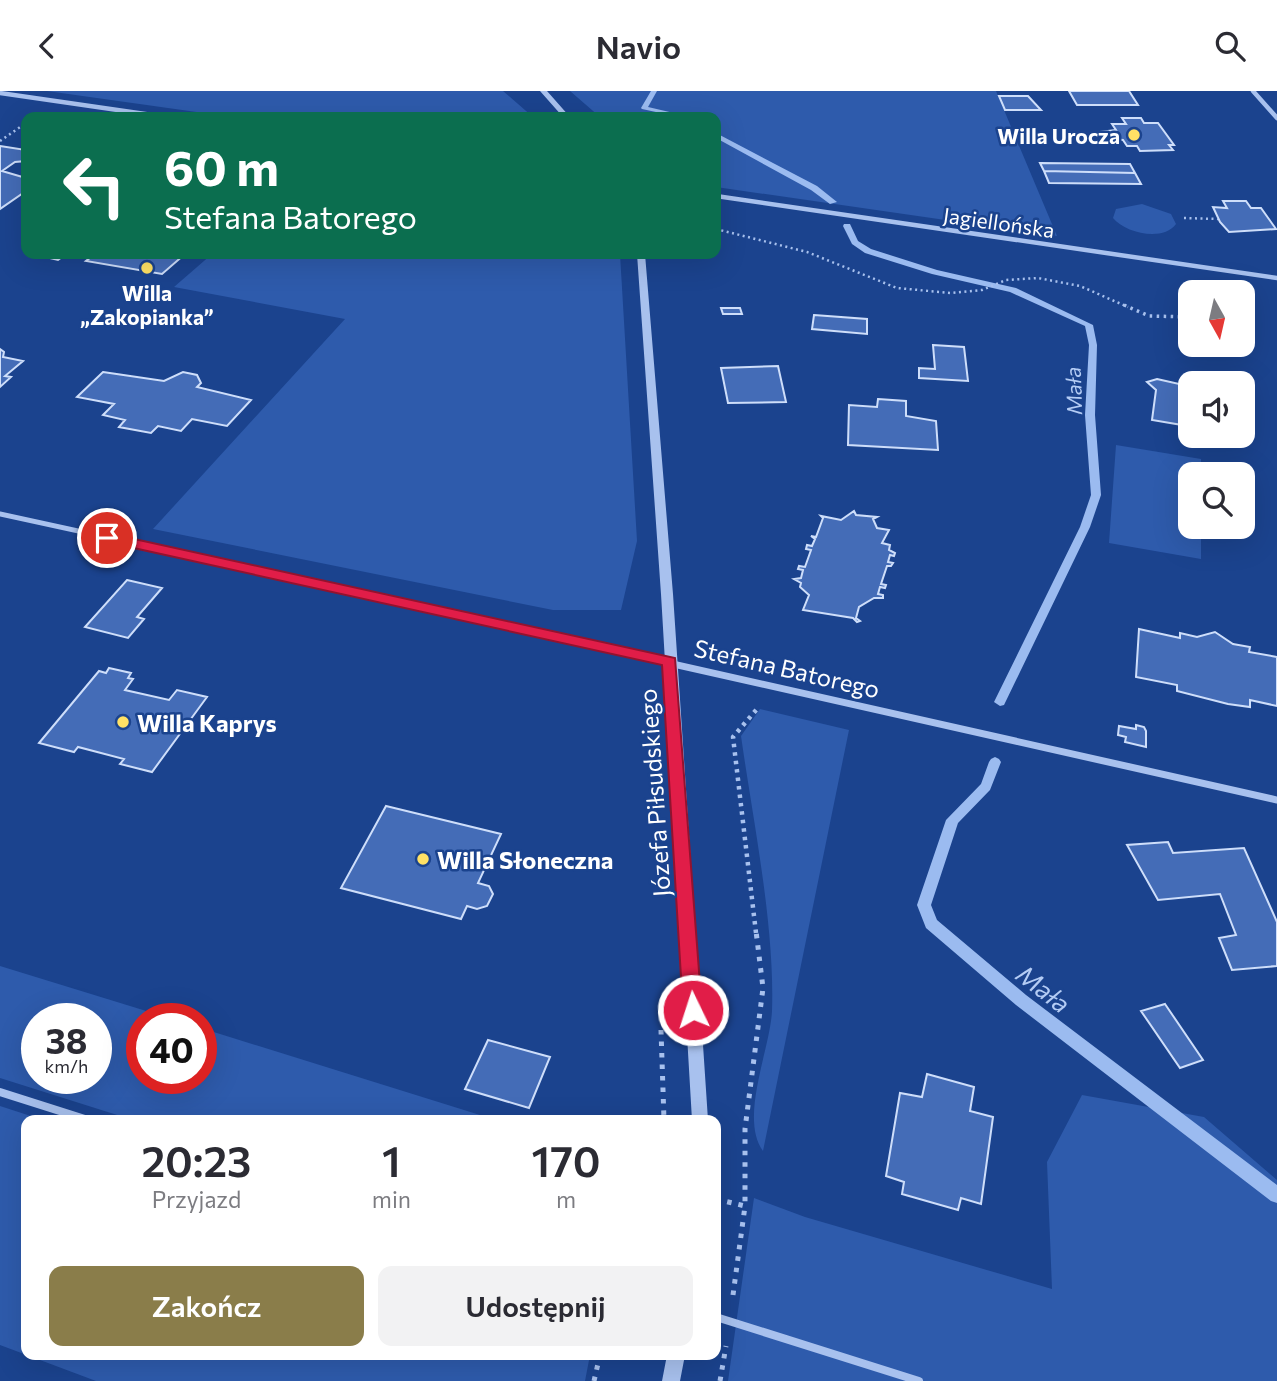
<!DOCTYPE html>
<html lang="pl">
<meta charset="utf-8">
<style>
body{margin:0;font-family:Commissioner,sans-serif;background:#f2f2f3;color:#2b2b33;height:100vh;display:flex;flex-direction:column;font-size:26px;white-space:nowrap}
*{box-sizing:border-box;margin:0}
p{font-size:23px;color:#7c7c81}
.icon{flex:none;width:38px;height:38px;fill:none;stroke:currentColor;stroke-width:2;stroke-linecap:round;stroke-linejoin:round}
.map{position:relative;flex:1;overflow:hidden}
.sheet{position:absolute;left:21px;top:1024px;width:700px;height:245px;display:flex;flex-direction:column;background:#fff;border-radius:14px;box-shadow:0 7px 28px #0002}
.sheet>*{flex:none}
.hud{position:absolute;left:21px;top:21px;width:700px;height:147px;border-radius:14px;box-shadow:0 7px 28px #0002;background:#0b6e4f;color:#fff;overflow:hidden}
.needle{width:46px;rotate:172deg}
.controls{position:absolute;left:1178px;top:189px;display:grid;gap:14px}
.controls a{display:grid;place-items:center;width:77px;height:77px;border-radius:14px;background:#fff;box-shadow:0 7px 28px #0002;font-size:35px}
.speed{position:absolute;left:21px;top:912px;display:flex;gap:14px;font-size:35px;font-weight:700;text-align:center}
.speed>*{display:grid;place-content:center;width:91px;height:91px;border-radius:50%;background:#fff;box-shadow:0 7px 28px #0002;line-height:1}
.speed small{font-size:18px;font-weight:400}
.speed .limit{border:10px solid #d22;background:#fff;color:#111}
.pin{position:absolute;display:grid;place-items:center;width:60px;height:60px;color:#fff;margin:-30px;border:4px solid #fff;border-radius:50%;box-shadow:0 2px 7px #0007}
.me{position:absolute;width:77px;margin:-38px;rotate:356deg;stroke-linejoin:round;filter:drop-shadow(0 0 5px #0008)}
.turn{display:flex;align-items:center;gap:24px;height:147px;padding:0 28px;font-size:32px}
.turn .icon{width:91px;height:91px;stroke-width:2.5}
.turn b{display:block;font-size:49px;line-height:60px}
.eta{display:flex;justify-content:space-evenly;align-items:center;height:119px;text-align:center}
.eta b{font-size:42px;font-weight:600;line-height:49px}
.cta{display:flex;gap:14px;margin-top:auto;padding:14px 28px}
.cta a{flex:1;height:80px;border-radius:14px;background:#8a7d4a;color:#fff;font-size:28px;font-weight:600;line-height:80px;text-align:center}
.cta a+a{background:#f2f2f3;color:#2b2b33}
header{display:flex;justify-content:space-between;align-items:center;height:91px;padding:0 28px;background:#fff;font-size:32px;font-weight:600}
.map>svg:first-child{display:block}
</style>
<header><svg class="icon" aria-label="back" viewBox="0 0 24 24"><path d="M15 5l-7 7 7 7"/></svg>Navio<svg class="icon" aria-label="search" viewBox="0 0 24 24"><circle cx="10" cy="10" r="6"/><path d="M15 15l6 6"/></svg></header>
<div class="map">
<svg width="1277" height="1290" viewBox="0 0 1277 1290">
<rect width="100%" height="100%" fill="#1b438e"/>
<path fill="#2e5bac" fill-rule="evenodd" d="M47 0H503L533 26H232Z
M570 0H996L1057 145 716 96V26H600Z
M1142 113 1171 123 1176 133C1163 151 1125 142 1113 127L1116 118Z
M212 163H620L637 450 621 519H553L153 438 345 228 174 196Z
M1116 354 1201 368V383H1190V436H1201V468L1109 452Z
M760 618 849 639 763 1060C739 1027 770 959 772 920 775 835 753 730 741 645Z
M0 875 169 927 142 928V987H201V937L496 1029H133L0 987ZM37 928H96V987H37Z
M1082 1004 1204 1026 1277 1089V1290H728L754 1107 805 1126 1052 1198 1047 1071Z
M0 1015 43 1029H26V1264H590L585 1290H96L0 1254Z"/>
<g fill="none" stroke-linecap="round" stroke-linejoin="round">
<path fill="#9bbbf0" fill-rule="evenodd" d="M651 0H657L648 16 691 26H679L642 18 641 17Z
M716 42 817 95 837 111 830 113 811 99 716 47Z
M844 133H850L858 150 871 158 937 179 1016 197 1093 234 1097 254 1095 324 1101 404 1090 436 1004 614 1000 615 994 611 1080 436 1091 404 1085 324 1089 254 1085 235 1010 201 932 183 865 162 852 153 843 135Z
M995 666 999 668 1001 671 990 699 958 732 931 814 937 829 1026 904 1277 1094V1112L1271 1110 1016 914 926 837 917 814 946 729 981 693 989 671 991 668Z"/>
</g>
<path fill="#446cb7" stroke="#cedefa" stroke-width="2" d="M1069 0H1129L1138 14H1077Z
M999 5H1028L1041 19H1005Z
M1122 27H1141L1144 32H1158L1174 54H1169L1173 59 1140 60 1137 55H1127L1123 49 1102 47 1099 41 1116 39 1112 33H1126Z
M0 55 26 59V70L15 71 2 80 26 87V100L0 118Z
M1040 72 1130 73 1135 82 1044 80Z
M1044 80 1135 82 1141 93 1049 92Z
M1223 110H1246L1251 117H1261L1276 138 1229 141 1220 131 1213 116 1227 117Z
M33 163H66L58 169Z
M95 163H185L162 183 86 170Z
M721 217H740L742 223H723Z
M814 224 867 228V243L812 238Z
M933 254 964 256 968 290 919 287V277L935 278Z
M0 258 4 261 3 266 23 270 5 285 11 286 0 296Z
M778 275 786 311 728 312 721 277Z
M103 281 164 290 183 281 197 284 201 292 197 296 251 309 227 335 192 328 181 340 158 335 151 342 119 336 125 329 103 324 114 313 77 306Z
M1157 288 1179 293 1187 288 1201 292H1190L1188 335 1152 329 1156 299 1147 291Z
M878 308 906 310V325L936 330 938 359 848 354 849 314 877 316Z
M854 420 856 424 877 426 873 428 877 437 889 439 882 452 890 454 889 459 895 462 894 465 890 464 888 471 893 472 891 475H887L881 493 886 494 885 497 880 496 878 503 883 504V507H874L859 516 856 527 860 530 857 531 853 527 803 519 809 504 800 496 801 492 794 488 801 487 803 479 798 478 799 475 805 476 811 459 806 458 807 454 812 455 815 448 811 445 816 446 823 427 821 425 841 429Z
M127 489 162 497 137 526 144 528 128 547 85 536Z
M1139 538 1180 547V542L1197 546 1215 541 1233 553 1250 556 1249 561 1277 566V615L1250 609V616L1228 613 1177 600V594L1136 586Z
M109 577 131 582 128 587 133 588 125 599 169 609 177 599 207 606 152 681 120 673 124 668 78 656 74 661 39 652 99 580 106 582Z
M1136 634 1144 636 1146 640V656L1125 651 1126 646 1118 644 1119 635 1136 638Z
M386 715 501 743 478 792 489 795 493 803 487 815 477 818 467 815 461 828 341 797Z
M1168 751 1173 762 1244 757 1277 831V875L1232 879 1219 847 1236 844 1220 803 1158 809 1127 754Z
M1165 913 1203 969 1180 977 1141 920Z
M488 949 550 966 529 1017 465 998Z
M927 983 974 996 970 1020 993 1026 981 1113 961 1107 958 1119 902 1103 904 1091 886 1085 900 1002 922 1006Z"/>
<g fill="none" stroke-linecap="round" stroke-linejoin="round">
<path stroke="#a8c1ee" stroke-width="2.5" stroke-dasharray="2 3.5" stroke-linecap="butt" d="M0 50 26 32
M1184 127 1218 128
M716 138 807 161 897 197 951 202 982 199 1006 189 1038 187 1080 195 1128 216"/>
<path stroke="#a8c1ee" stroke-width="3.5" stroke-dasharray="2.5 4.5" stroke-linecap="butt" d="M1124 214 1149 225 1190 226"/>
<path stroke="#a8c1ee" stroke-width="4.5" stroke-dasharray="3.5 5" stroke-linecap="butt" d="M756 842 733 646 757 618"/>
<path stroke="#a8c1ee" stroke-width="5" stroke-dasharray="4.5 7" stroke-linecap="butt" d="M661 939 664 1029
M716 1108 745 1115V1038L763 897 756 840
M733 1204 745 1115
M594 1290 600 1264
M720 1290 726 1255"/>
<path stroke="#a8c1ee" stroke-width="8" d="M0 1001 88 1029
M716 1226 919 1290"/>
<path stroke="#a8c1ee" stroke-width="4.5" d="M1253 0 1277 27
M0 2 166 26
M716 105 1277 187"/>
<path stroke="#a8c1ee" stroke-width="5" d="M0 423 308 490"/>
<path stroke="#a8c1ee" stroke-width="7" d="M300 489 1277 709"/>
<path fill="#a8c1ee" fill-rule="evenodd" d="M540 0H547L570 26H563Z
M637 163H645L673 503 708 1029H692L661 503Z
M667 1264H685L680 1290H662Z"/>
</g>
<path fill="#e11d48" stroke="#92132f" stroke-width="2" d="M107 442 675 567 702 919 700 925 693 928 686 925 683 919 662 574 102 450 100 447Z"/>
<g fill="#ffe165" stroke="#1b438e" stroke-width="2.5">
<circle cx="1134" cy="44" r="7"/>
<circle cx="147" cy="177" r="7"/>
<circle cx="123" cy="631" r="7"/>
<circle cx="423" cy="768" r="7"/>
</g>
<g text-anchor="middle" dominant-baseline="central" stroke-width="5" stroke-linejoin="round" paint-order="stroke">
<g font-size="21" font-weight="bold" fill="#fff" stroke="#1b438e" text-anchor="end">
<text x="1120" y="44">Willa Urocza</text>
<text x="147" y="201" text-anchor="middle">Willa<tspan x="147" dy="24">„Zakopianka”</tspan></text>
</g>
<g font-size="21" fill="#fff" stroke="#1b438e">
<text transform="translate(999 131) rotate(8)">Jagiellońska</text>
</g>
<g font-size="21" font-style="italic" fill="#b4ccf5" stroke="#1b438e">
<text transform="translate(1073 300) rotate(-92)">Mała</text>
</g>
<g font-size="24" fill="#fff" stroke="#1b438e">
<text transform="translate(787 577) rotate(13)">Stefana Batorego</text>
<text transform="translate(654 702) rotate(-94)">Józefa Piłsudskiego</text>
</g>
<g font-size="24" font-weight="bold" fill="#fff" stroke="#1b438e" text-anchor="start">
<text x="137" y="631">Willa Kaprys</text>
<text x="437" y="768">Willa Słoneczna</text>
</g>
<g font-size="26" font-style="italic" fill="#b4ccf5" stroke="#1b438e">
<text transform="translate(1044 897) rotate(38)">Mała</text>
</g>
</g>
</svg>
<div class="controls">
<a><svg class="needle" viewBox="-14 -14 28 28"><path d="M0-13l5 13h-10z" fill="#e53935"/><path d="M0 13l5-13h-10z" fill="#7c7c81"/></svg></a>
<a><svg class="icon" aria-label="sound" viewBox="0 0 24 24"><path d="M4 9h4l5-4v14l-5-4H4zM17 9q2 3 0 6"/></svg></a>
<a><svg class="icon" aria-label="search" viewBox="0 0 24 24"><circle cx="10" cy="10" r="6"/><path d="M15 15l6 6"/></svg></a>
</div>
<div class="speed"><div>38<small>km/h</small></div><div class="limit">40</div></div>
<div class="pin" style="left:107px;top:447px;background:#d93025"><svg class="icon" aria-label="arrive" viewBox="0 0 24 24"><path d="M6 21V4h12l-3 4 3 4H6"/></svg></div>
<svg class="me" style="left:693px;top:919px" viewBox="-20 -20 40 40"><circle r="17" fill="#e11d48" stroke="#fff" stroke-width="3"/><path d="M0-11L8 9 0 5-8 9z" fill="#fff"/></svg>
<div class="hud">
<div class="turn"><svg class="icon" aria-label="left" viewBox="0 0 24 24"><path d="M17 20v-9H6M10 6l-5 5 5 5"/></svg><div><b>60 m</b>Stefana Batorego</div></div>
</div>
<section class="sheet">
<div class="eta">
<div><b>20:23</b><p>Przyjazd</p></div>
<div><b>1</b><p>min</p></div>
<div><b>170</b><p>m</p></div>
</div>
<div class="cta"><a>Zakończ</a><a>Udostępnij</a></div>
</section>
</div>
